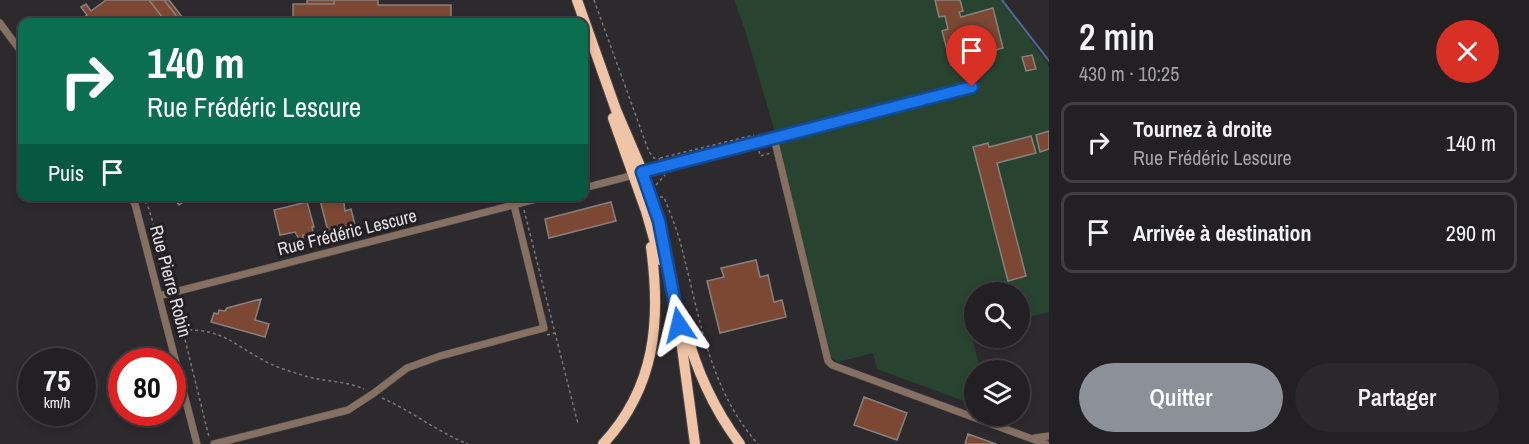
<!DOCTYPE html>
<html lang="fr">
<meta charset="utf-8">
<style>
body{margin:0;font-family:"Archivo Narrow",sans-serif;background:#2a282a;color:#f1f3f6;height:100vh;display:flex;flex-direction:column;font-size:22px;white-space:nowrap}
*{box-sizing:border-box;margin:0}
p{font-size:20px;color:#a2a3a5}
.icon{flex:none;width:33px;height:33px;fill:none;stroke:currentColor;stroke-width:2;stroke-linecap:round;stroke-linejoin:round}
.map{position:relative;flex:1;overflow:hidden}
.sheet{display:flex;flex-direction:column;background:#222022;width:480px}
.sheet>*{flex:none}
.banner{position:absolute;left:18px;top:18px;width:570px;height:183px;border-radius:12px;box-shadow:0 3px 9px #0003,0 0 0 2px #3f3e40;background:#0b6e4f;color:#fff;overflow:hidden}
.controls{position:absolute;left:964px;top:282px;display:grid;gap:12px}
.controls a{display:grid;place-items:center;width:66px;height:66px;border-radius:50%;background:#222022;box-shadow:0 3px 9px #0003,0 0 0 2px #3f3e40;font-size:30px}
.speed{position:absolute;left:18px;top:348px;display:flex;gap:12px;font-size:30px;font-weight:700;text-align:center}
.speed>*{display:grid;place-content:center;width:78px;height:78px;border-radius:50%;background:#222022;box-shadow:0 3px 9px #0003,0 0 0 2px #3f3e40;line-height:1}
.speed small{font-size:15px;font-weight:400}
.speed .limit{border:9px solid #d22;background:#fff;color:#111}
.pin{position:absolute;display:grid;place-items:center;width:51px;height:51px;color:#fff;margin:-62px -26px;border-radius:50% 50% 50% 0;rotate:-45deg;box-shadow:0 0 6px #0007}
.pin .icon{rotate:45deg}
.me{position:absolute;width:66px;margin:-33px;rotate:350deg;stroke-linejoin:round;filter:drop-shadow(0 0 4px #0008)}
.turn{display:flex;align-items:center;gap:21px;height:126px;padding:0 30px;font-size:27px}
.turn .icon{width:78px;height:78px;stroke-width:2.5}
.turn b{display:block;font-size:42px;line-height:51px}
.then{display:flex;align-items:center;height:57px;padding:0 30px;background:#0003;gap:12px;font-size:22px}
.round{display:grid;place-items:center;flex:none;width:63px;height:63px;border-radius:32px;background:#2a282a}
.headline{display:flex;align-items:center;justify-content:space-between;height:102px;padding:0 30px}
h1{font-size:36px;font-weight:600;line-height:45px}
.button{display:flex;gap:12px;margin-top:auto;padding:12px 30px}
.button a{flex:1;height:69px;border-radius:36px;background:#8c9099;color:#fff;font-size:24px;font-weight:600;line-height:69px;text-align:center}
.button a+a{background:#2a282a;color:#f1f3f6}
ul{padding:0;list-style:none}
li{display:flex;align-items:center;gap:18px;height:81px;margin:0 12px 9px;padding:0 18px;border:3px solid #3f3e40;border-radius:12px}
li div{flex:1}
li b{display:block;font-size:22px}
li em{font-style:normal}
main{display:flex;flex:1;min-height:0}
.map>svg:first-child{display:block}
</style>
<main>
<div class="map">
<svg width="1049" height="444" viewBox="0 0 1049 444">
<rect width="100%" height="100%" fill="#2d2a2d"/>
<path fill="#284430" d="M734 0H1003L1049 66V312L1020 319V292H975V330L971 332 980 370H975V405L877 369 873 353 838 362 831 357 782 156 745 30Z"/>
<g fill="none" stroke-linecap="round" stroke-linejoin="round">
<path stroke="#4e6996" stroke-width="2" d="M1002 0 1049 61"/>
</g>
<path fill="#7c4833" stroke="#87817f" stroke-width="1.5" d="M106 0H149L166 22H77L87 15 81 7 86 4 91 11Z
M149 0H164L181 22H166Z
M164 0H169L186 22H181Z
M307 0H334V4H307Z
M334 0H378V5H451V22H293V4H334Z
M935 0H960L963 11 959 12 961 17 993 8 1003 48 968 57 967 52 959 54 961 62 951 65 942 31 948 29 945 16 939 17Z
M1032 55 1036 69 1026 71 1022 57Z
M1049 131V149L1040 152 1036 135Z
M1031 136 1036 153 997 163 1026 276 1008 281 973 147 988 143 989 147Z
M172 196H191L179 205Z
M319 196H343L345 211 351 209 355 225 328 231Z
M307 202 314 227H312L313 232 303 235V238L299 239 295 232 280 235 274 210Z
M611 202 616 221 549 238 545 219Z
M756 260 760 277 768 275 774 302 782 300 786 317 720 333 707 281 724 277 721 268Z
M261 299 255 320 269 324 265 337 211 322 214 313 218 314 219 310 225 311 227 308Z
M864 397 907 413 897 440 854 425Z
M968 434 996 444H965Z"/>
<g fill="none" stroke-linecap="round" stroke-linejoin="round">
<g stroke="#4a474a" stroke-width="8">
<path id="minor" d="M0 23 22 53
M774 138 828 361 832 365 1046 444
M584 188 972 87
M129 196 135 204 197 444
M159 296 548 196
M1035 438 1049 436
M214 444 348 410 374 393 407 368 440 356 544 328 514 205"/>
</g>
<g stroke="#4a474a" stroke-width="12">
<path id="trunk" d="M577 0 616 110 643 173 659 221 679 325 695 444
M613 118 646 211 660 260
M685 327C696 370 713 408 740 444
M603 444C656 387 661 320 651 247"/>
</g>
<path stroke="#7b787b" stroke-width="1.5" stroke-dasharray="3 3" stroke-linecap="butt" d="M594 0 649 152 654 158 660 159
M759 151 760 156 771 153
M660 158 754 135
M656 185 665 175
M142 196 149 209 171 286
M660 197H664C670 213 677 229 681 245 699 313 709 390 758 444
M524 210 578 424
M175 299 209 437
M183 330C223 329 231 343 263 360 275 367 289 371 302 375 322 382 344 380 364 389
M547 335 555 333
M382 398C412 411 437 432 468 444"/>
<use href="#minor" stroke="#867062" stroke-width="7"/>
<use href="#trunk" stroke="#f0c4a6" stroke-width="10"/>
</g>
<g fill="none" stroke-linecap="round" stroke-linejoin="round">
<g stroke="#114b97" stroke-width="15">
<path id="route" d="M679 325 659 221 642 172 972 87"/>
</g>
<use href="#route" stroke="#1a73e8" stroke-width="10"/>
</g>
<g text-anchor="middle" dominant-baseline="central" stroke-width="6" stroke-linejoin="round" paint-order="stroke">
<g font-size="18" fill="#e2e0e2" stroke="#232023">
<text transform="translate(347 232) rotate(-14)">Rue Frédéric Lescure</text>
<text transform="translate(171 281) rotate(75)">Rue Pierre Robin</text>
</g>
</g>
</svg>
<div class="controls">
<a><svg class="icon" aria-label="search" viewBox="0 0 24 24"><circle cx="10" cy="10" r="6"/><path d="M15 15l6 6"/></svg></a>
<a><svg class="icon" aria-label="layers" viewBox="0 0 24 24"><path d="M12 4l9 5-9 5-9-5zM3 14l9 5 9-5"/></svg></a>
</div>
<div class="speed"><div>75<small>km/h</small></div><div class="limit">80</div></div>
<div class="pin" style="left:972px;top:87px;background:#d93025"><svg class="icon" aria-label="arrive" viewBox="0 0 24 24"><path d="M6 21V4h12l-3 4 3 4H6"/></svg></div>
<svg class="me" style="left:679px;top:325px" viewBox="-20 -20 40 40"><path d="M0-17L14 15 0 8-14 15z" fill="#1a73e8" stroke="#fff" stroke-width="4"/></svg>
<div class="banner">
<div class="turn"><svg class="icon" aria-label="right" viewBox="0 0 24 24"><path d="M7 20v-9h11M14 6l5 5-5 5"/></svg><div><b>140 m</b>Rue Frédéric Lescure</div></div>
<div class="then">Puis<svg class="icon" aria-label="arrive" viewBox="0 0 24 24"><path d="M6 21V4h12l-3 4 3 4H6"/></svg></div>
</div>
</div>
<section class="sheet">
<div class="headline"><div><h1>2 min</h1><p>430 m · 10:25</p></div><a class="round" style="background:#d93025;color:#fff"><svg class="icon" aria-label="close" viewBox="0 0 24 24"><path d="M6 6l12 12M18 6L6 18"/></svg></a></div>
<ul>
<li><svg class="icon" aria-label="right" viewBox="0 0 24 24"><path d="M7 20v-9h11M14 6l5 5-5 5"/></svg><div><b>Tournez à droite</b><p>Rue Frédéric Lescure</p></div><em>140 m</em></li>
<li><svg class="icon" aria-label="arrive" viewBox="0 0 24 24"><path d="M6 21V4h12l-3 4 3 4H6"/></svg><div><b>Arrivée à destination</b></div><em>290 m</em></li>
</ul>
<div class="button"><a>Quitter</a><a>Partager</a></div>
</section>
</main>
